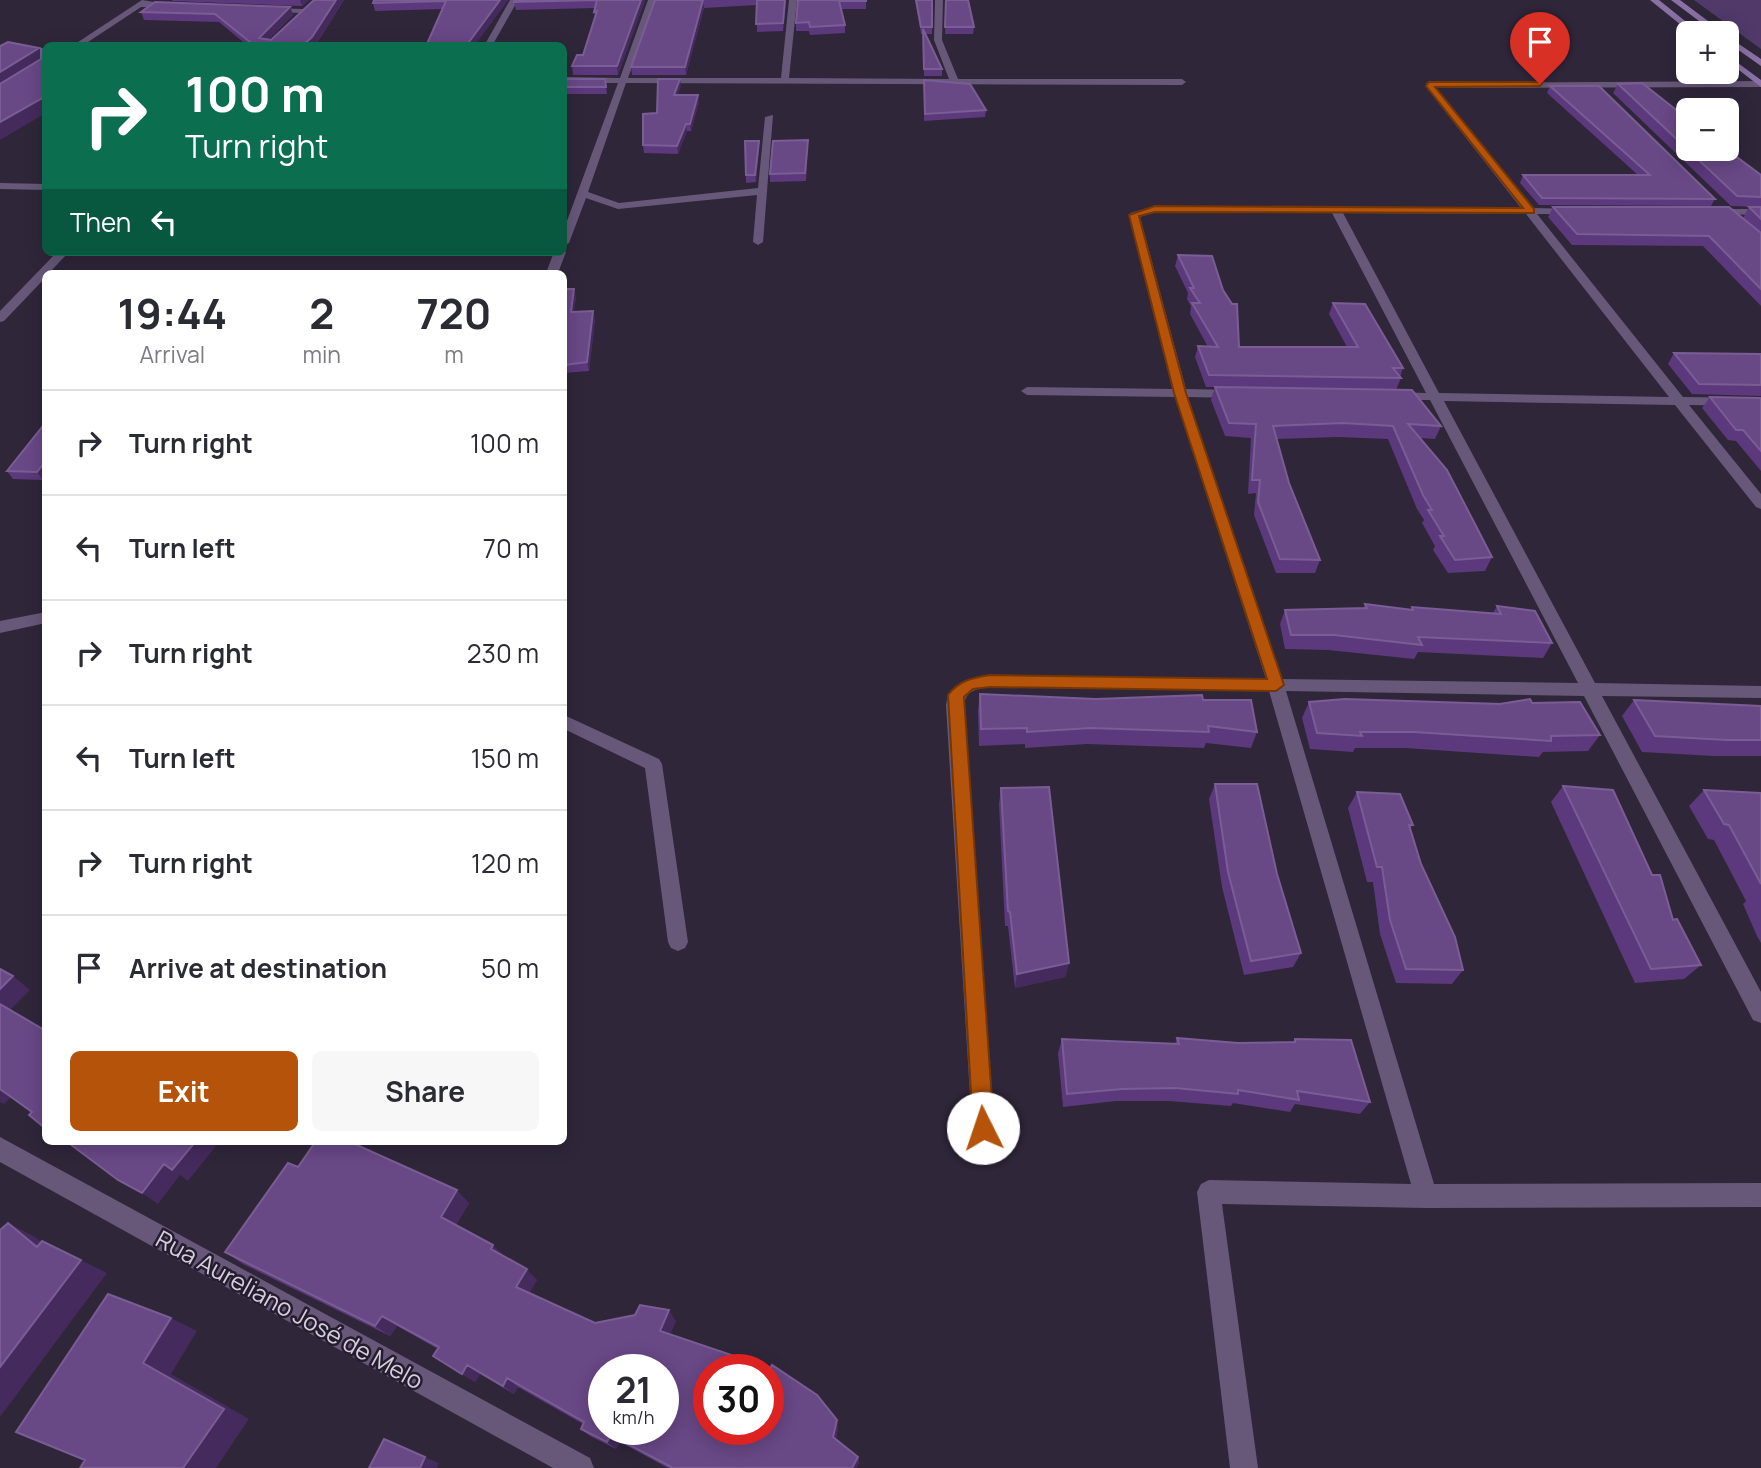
<!DOCTYPE html>
<meta charset="utf-8">
<style>
body{margin:0;font-family:Manrope,sans-serif;background:#f7f7f7;color:#2b2b33;height:100vh;display:flex;flex-direction:column;font-size:26px;white-space:nowrap}
*{box-sizing:border-box;margin:0}
p{font-size:23px;color:#7c7c81}
.icon{flex:none;width:38px;height:38px;fill:none;stroke:currentColor;stroke-width:2;stroke-linecap:round;stroke-linejoin:round}
.map{position:relative;flex:1;overflow:hidden}
.details{position:absolute;left:42px;top:270px;width:525px;height:875px;display:flex;flex-direction:column;background:#fff;border-radius:10px;box-shadow:0 4px 18px #0003}
.details>*{flex:none}
.guide{position:absolute;left:42px;top:42px;width:525px;height:214px;border-radius:10px;box-shadow:0 4px 18px #0003;background:#0b6e4f;color:#fff;overflow:hidden}
.controls{position:absolute;left:1676px;top:21px;display:grid;gap:14px}
.controls a{display:grid;place-items:center;width:63px;height:63px;border-radius:10px;background:#fff;box-shadow:0 4px 18px #0003;font-size:35px}
.speed{position:absolute;left:588px;top:1354px;display:flex;gap:14px;font-size:35px;font-weight:700;text-align:center}
.speed>*{display:grid;place-content:center;width:91px;height:91px;border-radius:50%;background:#fff;box-shadow:0 4px 18px #0003;line-height:1}
.speed small{font-size:18px;font-weight:400}
.speed .limit{border:10px solid #d22;background:#fff;color:#111}
.pin{position:absolute;display:grid;place-items:center;width:60px;height:60px;color:#fff;margin:-72px -30px;border-radius:50% 50% 50% 0;rotate:-45deg;box-shadow:0 0 7px #0007}
.pin .icon{rotate:45deg}
.me{position:absolute;width:77px;margin:-38px;rotate:356deg;stroke-linejoin:round;filter:drop-shadow(0 0 5px #0008)}
.turn{display:flex;align-items:center;gap:24px;height:147px;padding:0 28px;font-size:32px}
.turn .icon{width:91px;height:91px;stroke-width:2.5}
.turn b{display:block;font-size:49px;line-height:60px}
.then{display:flex;align-items:center;height:66px;padding:0 28px;background:#0003;gap:14px;font-size:26px}
.eta{display:flex;justify-content:space-evenly;align-items:center;height:119px;text-align:center}
.eta b{font-size:42px;font-weight:700;line-height:49px}
.action{display:flex;gap:14px;margin-top:auto;padding:14px 28px}
.action a{flex:1;height:80px;border-radius:10px;background:#b45309;color:#fff;font-size:28px;font-weight:700;line-height:80px;text-align:center}
.action a+a{background:#f7f7f7;color:#2b2b33}
ul{padding:0;list-style:none}
li{display:flex;align-items:center;gap:21px;height:105px;padding:0 28px;border-top:2px solid #e1e1e2}
li div{flex:1}
li b{display:block;font-size:26px}
li em{font-style:normal}
.map>svg:first-child{display:block}
</style>
<div class="map">
<svg width="1761" height="1468" viewBox="0 0 1761 1468">
<rect width="100%" height="100%" fill="#2f263a"/>
<path fill="#513a6a" d="M1694 0H1761V49Z"/>
<g fill="none" stroke-linecap="round" stroke-linejoin="round">
<path fill="#675879" fill-rule="evenodd" d="M142 0 178 6 174 8 141 7 82 46H72Z
M510 0H518L492 46H484Z
M648 0H656L628 78H781L789 0H797L789 78 949 79 934 40 935 0H943L942 40 958 79H1182L1186 82 1182 85 626 83 588 192 619 203 758 188 765 117 773 115 763 242 758 245 753 242 757 195 618 209 586 198 569 243 564 246V229L618 83H564V77L620 78Z
M269 8 304 9 308 11 304 13 266 12Z
M1761 81V87L1436 88 1532 208 1580 209V213L1576 214H1537L1683 397 1761 398V406L1689 405 1761 494V509L1756 507 1675 405 1444 401 1595 683 1761 686V698L1602 696 1761 992V1023L1753 1020 1584 696 1286 691 1434 1184 1761 1183V1207L1426 1208 1222 1204 1258 1468H1230L1197 1192 1201 1184 1209 1180 1411 1184 1269 691 990 687C977 689 966 690 964 705L994 1128 991 1136 983 1139 975 1136 972 1128 946 705C950 682 969 678 990 675L1266 679 1175 397 1027 395 1021 391 1027 387 1173 389 1130 213 1155 206 1521 208 1426 87V83ZM1155 212 1332 213 1426 393 1394 392 1388 396 1394 400H1430L1578 683 1282 679 1188 397 1236 398 1242 394 1236 390 1186 389 1140 217ZM1343 213 1526 214 1669 397 1439 393Z
M0 183 46 184V190L0 189Z
M1712 209H1761V215L1708 214V210Z
M564 250 566 252 558 273H546L554 252Z
M57 252H69L49 273H46V277L4 321 0 322V311Z
M46 612V623L0 633V621Z
M564 715 659 759 662 764 688 942 685 948 678 951 671 948 668 942 645 768 564 729Z
M0 1137 590 1458 594 1468H553L0 1162Z"/>
<path fill="#8971a5" fill-rule="evenodd" d="M1650 0H1659L1700 33H1691Z
M1671 0H1680L1724 33H1715Z
M1727 36 1761 59V66L1727 42Z
M1727 55 1761 80V87L1727 61Z"/>
</g>
<path fill="#5c387c" d="M172 0H309L302 6 173 1Z
M344 0 315 46H248L219 22 144 20 141 12 290 7 293 15 268 40H271Z
M374 0H508L474 46H426L443 9 375 11 373 3Z
M515 0H645L618 75H573L572 66 583 55 595 18 594 12 595 8 516 10 514 2Z
M655 0H786L783 31 757 32V5L704 8 686 75H632L631 67Z
M798 0H866V9H841L845 25V33L810 35 809 31H796V23Z
M915 0H932V34H925L942 69V76H924L923 34H921Z
M946 0 974 27 973 34H945Z
M605 79 607 94H564V86Z
M924 80 986 110 985 117 924 121Z
M1618 84 1761 175V306L1703 246 1572 245 1548 217 1553 207 1743 218 1749 207H1760L1731 206 1613 93Z
M681 86 677 95 699 102 691 131H687L678 154 644 153 643 145 657 113Z
M1550 86 1715 199 1711 206 1539 205 1520 183 1523 175H1638L1547 93Z
M808 147 806 181 770 182V174Z
M759 148 756 182 746 183V175Z
M1178 255 1239 347H1347L1329 314 1333 303 1403 368 1400 377 1401 378 1396 390 1441 426 1435 439 1420 438 1492 557 1485 571 1448 573 1433 550 1435 546 1422 523 1424 520 1417 509 1388 439 1338 437 1277 439 1289 483 1320 560 1315 573H1276L1254 515 1256 493 1248 494 1251 438 1225 436 1211 400 1215 387H1206L1195 357 1198 346 1208 347 1190 314 1191 306 1187 299 1188 293 1175 266Z
M564 289 576 297 574 311 595 319 589 371 564 373Z
M1674 353 1761 354V396L1692 394 1668 364Z
M1710 397 1761 398V471L1736 441 1728 440 1702 408Z
M46 422 43 480 13 479 7 471Z
M1365 604 1410 610 1412 607 1493 613 1497 606 1552 643 1543 658 1418 652 1414 659 1328 650 1285 649 1280 624 1285 610 1363 608Z
M980 694 1096 699 1203 700 1257 732 1251 748 1206 743 1204 748 1087 744 1025 748V744L979 746 978 710Z
M1634 700 1761 706V756H1713L1642 752 1622 716Z
M1309 702 1532 703 1600 735 1588 751 1543 752 1539 757 1405 748H1355L1353 752 1310 749 1302 718Z
M1215 784 1277 874 1301 953 1293 967 1244 975 1222 887 1209 799Z
M1563 786 1673 920 1701 965 1684 979 1635 983 1551 802Z
M1001 788 1069 963 1065 977 1015 988 1008 926H1005L999 804Z
M1704 790 1761 793V943L1757 936 1743 904 1746 901 1714 840 1708 839 1689 806Z
M1357 792 1413 825 1410 829 1421 864 1463 970 1452 984 1396 983 1380 934 1373 882H1367L1348 808Z
M1177 1038 1238 1043 1293 1042 1295 1039 1370 1102 1360 1114 1295 1104 1290 1112 1233 1103 1231 1106 1169 1101H1116L1063 1107 1058 1053 1062 1039 1175 1044Z
M298 1167 469 1203 456 1225 504 1256 537 1280 529 1293 595 1323 676 1321 670 1334 838 1427 836 1439 858 1457 859 1463 856 1468H668L620 1442 616 1449 590 1436 581 1429 583 1424 518 1387 514 1394 480 1374 475 1382 433 1356 438 1349 397 1326 390 1336 243 1264 225 1252Z"/>
<path fill="#452a5d" d="M300 0H309L302 6Z
M336 0H344L315 45 302 46Z
M500 0H508L474 46H466Z
M641 0H645L618 75 617 66Z
M703 0 704 8 686 75 685 67Z
M785 0H786L783 31V23Z
M290 7 293 15 263 46 259 38Z
M39 48 45 61 0 89V72Z
M680 79 681 86 675 102 674 95Z
M698 95 699 102 691 131 690 124Z
M46 96V113L0 140V122Z
M686 124 687 131 678 154 677 146Z
M759 141V148L756 182 755 175Z
M574 289 576 297 573 319 571 312Z
M593 311 595 319 589 371 587 362Z
M46 461V476L43 480 37 472Z
M1069 963 1065 977 1015 988 1017 974Z
M13 976 30 990 8 1012 0 1006V989Z
M0 1089 12 1096 4 1104 0 1102Z
M196 1141H220L188 1181 180 1175 158 1204 142 1193 164 1164Z
M457 1190 469 1203 453 1230 441 1217Z
M8 1223 35 1237 64 1260 37 1247Z
M493 1245 504 1256 491 1249Z
M81 1260 107 1273 0 1417V1367Z
M527 1269 537 1280 527 1297 516 1287Z
M669 1310 676 1321 667 1341 660 1331Z
M382 1316 397 1326 390 1336 375 1326Z
M171 1318 197 1331 171 1374 249 1419 216 1468H183L143 1363Z
M467 1365 480 1374 475 1382 462 1374Z
M507 1378 518 1387 514 1394 503 1386Z
M837 1420 838 1427 835 1444 833 1437Z
M611 1435 620 1442 616 1449 607 1442Z
M425 1457 439 1463 437 1468H420Z
M858 1457 859 1463 856 1468H852Z"/>
<path fill="#694886" stroke="#7a5d94" stroke-width="2" fill-rule="evenodd" d="M314 0H336L312 37 302 46H255L215 14 141 12 155 2 290 7 259 38 271 40Z
M374 0H500L466 46H426L446 1 373 3Z
M515 0H641L617 66H572L577 55H583L597 11 594 12 597 0 514 2Z
M655 0H703L685 67H631Z
M757 0H785L783 23 756 24Z
M798 0H866V1H839L845 25 810 27 809 22 796 23Z
M916 0H932V27H921Z
M946 0H968L974 27H945Z
M923 29 942 69H924Z
M8 42 39 48 0 72V46Z
M41 49 46 50V96L0 122V84L41 59Z
M567 79H605L606 87H564Z
M658 79H680L674 95H698L690 124H686L677 146 643 145V114L657 113Z
M924 80 970 84 986 110 925 114Z
M1642 83 1689 120V149H1726L1761 175V197L1737 196 1618 84Z
M1550 86H1599L1715 199 1542 198 1523 175H1650Z
M808 140 805 173 770 174 773 141Z
M745 141H759L755 175H746Z
M1553 207H1729L1761 233V289L1709 236 1577 234Z
M1749 207H1761V219Z
M1178 255 1212 256 1223 290 1232 304H1237L1239 347H1358L1333 303 1365 304 1403 368H1393L1401 378 1209 375 1198 346 1218 347 1192 303H1200L1190 288H1194Z
M564 289H574L571 312 593 311 587 362 564 365Z
M1674 353 1761 354V385L1699 384Z
M1215 387 1412 390 1441 426 1408 424 1447 470 1492 557 1455 560 1440 536H1444L1428 510H1432L1423 495 1393 426 1343 423 1273 426 1289 483 1320 560 1280 559 1258 502 1260 480H1252L1256 424 1229 423Z
M1710 397 1761 398V451L1743 430H1736Z
M46 422V461L37 472 7 471Z
M1365 604 1413 610 1412 607 1501 614 1497 606 1535 611 1552 643 1418 637 1422 645 1334 635H1291L1285 610 1367 608Z
M980 694 1096 699 1202 695 1203 700H1251L1257 732 1208 726 1209 732 1091 728 1027 732V728L981 729Z
M1345 699 1500 704 1530 699 1532 703 1580 702 1600 735 1551 736V741L1414 732H1360L1362 736 1317 733 1309 702Z
M1634 700 1761 706V740H1727L1655 736Z
M1215 784H1257L1277 874 1301 953 1251 961 1228 872Z
M1563 786 1613 790 1652 875H1660L1673 920 1677 919 1701 965 1651 969Z
M1049 787 1069 963 1017 974 1010 912 1008 911 1001 788Z
M1704 790 1761 793V884L1729 825 1724 824Z
M1357 792 1400 794 1413 825H1409L1421 864 1455 937 1463 970 1406 969 1390 920 1382 867H1377Z
M0 969 13 976 0 989Z
M0 1004 46 1031V1129L29 1115 32 1112 0 1089Z
M1177 1038 1238 1043 1295 1042V1039L1351 1040 1370 1102 1297 1091 1299 1100 1238 1090V1094L1175 1088 1122 1089 1067 1094 1062 1039 1179 1044Z
M66 1141H196L172 1170 164 1164 142 1193 118 1180Z
M316 1141H348L457 1190 441 1217 493 1245 491 1249 527 1269 516 1287 595 1323 635 1315 640 1305 669 1310 660 1331 770 1368 772 1365 817 1395 837 1420 833 1437 858 1457 852 1468H673L611 1435 607 1442 581 1429 584 1422 507 1378 503 1386 467 1365 462 1374 433 1356 439 1347 382 1316 375 1326 225 1252 288 1163 298 1167ZM604 1370H663V1430H604ZM709 1370H768V1430H709Z
M8 1223 37 1247 42 1241 81 1260 0 1367V1230Z
M108 1294 171 1318 143 1363 224 1409 183 1468H80L85 1460 16 1432Z
M384 1439 425 1457 420 1468H369Z"/>
<path fill="#b45309" stroke="#753606" stroke-width="2" d="M1429 82H1543L1540 86 1435 87 1534 209V213L1155 212 1139 216 1186 393 1284 685 1276 691 990 687 973 689 964 697 994 1128 991 1135 983 1138 976 1135 973 1128 948 695C959 680 973 678 990 675L1267 679 1174 393 1129 215 1155 206 1523 208 1426 86Z"/>
<g text-anchor="middle" dominant-baseline="central" stroke-width="5" stroke-linejoin="round" paint-order="stroke">
<g font-size="24" fill="#d4cedb" stroke="#251c2f">
<text transform="translate(290 1309) rotate(29)">Rua Aureliano José de Melo</text>
</g>
</g>
</svg>
<div class="controls">
<a>+</a>
<a>−</a>
</div>
<div class="speed"><div>21<small>km/h</small></div><div class="limit">30</div></div>
<div class="pin" style="left:1540px;top:84px;background:#d93025"><svg class="icon" aria-label="arrive" viewBox="0 0 24 24"><path d="M6 21V4h12l-3 4 3 4H6"/></svg></div>
<svg class="me" style="left:983px;top:1128px" viewBox="-20 -20 40 40"><circle r="19" fill="#fff"/><path d="M0-13L10 11 0 6-10 11z" fill="#b45309"/></svg>
<div class="guide">
<div class="turn"><svg class="icon" aria-label="right" viewBox="0 0 24 24"><path d="M7 20v-9h11M14 6l5 5-5 5"/></svg><div><b>100 m</b>Turn right</div></div>
<div class="then">Then<svg class="icon" aria-label="left" viewBox="0 0 24 24"><path d="M17 20v-9H6M10 6l-5 5 5 5"/></svg></div>
</div>
<section class="details">
<div class="eta">
<div><b>19:44</b><p>Arrival</p></div>
<div><b>2</b><p>min</p></div>
<div><b>720</b><p>m</p></div>
</div>
<ul>
<li><svg class="icon" aria-label="right" viewBox="0 0 24 24"><path d="M7 20v-9h11M14 6l5 5-5 5"/></svg><div><b>Turn right</b></div><em>100 m</em></li>
<li><svg class="icon" aria-label="left" viewBox="0 0 24 24"><path d="M17 20v-9H6M10 6l-5 5 5 5"/></svg><div><b>Turn left</b></div><em>70 m</em></li>
<li><svg class="icon" aria-label="right" viewBox="0 0 24 24"><path d="M7 20v-9h11M14 6l5 5-5 5"/></svg><div><b>Turn right</b></div><em>230 m</em></li>
<li><svg class="icon" aria-label="left" viewBox="0 0 24 24"><path d="M17 20v-9H6M10 6l-5 5 5 5"/></svg><div><b>Turn left</b></div><em>150 m</em></li>
<li><svg class="icon" aria-label="right" viewBox="0 0 24 24"><path d="M7 20v-9h11M14 6l5 5-5 5"/></svg><div><b>Turn right</b></div><em>120 m</em></li>
<li><svg class="icon" aria-label="arrive" viewBox="0 0 24 24"><path d="M6 21V4h12l-3 4 3 4H6"/></svg><div><b>Arrive at destination</b></div><em>50 m</em></li>
</ul>
<div class="action"><a>Exit</a><a>Share</a></div>
</section>
</div>
